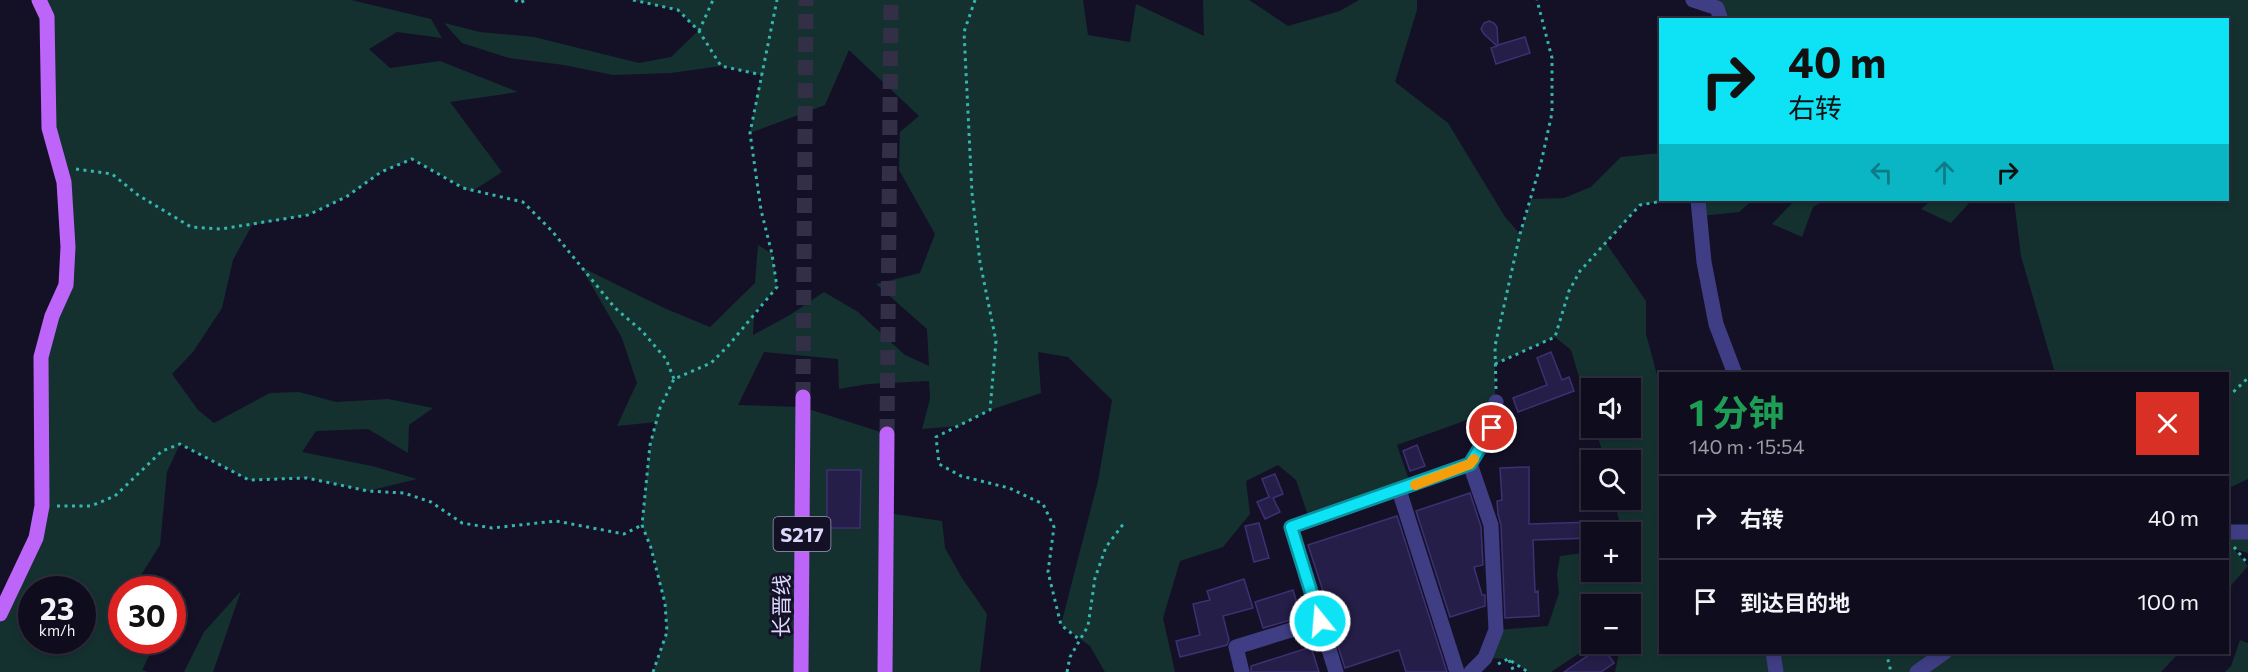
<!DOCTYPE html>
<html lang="zh">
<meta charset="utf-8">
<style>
body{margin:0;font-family:Commissioner,"Noto Sans SC",sans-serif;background:#1d1b2a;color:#f1f3f6;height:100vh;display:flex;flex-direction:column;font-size:22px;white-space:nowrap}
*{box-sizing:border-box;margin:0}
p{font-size:20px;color:#9b9ca4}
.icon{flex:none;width:33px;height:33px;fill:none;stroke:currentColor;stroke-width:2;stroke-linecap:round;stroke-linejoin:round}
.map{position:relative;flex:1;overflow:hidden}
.drawer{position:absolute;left:1659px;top:372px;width:570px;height:282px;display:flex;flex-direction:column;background:#0f0d1d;border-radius:0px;box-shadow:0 3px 9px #0003,0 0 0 2px #2f2d3b}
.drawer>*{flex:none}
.hud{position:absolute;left:1659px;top:18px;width:570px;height:183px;border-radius:0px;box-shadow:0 3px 9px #0003,0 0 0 2px #2f2d3b;background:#0de3f5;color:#111;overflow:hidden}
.controls{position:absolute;left:1581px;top:378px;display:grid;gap:12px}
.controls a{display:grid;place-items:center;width:60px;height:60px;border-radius:0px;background:#0f0d1d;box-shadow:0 3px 9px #0003,0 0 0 2px #2f2d3b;font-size:30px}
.speed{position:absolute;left:18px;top:576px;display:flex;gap:12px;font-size:30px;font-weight:700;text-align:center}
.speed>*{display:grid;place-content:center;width:78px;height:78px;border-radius:50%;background:#0f0d1d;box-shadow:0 3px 9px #0003,0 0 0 2px #2f2d3b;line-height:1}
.speed small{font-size:15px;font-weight:400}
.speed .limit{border:9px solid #d22;background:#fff;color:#111}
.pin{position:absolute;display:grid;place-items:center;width:51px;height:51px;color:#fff;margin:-26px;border:3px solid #fff;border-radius:50%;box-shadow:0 2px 6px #0007}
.me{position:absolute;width:66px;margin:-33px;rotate:343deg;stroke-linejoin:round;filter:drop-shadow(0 0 4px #0008)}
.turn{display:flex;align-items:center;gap:21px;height:126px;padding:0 30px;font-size:27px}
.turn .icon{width:78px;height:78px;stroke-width:2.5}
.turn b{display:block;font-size:42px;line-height:51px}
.lanes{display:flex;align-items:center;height:57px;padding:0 30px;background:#0003;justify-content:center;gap:30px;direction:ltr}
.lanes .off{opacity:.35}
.round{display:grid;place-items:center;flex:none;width:63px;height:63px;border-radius:0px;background:#1d1b2a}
.head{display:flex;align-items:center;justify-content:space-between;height:102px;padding:0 30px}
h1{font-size:36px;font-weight:700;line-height:45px;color:#1e9e55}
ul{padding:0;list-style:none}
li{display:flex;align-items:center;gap:18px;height:84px;padding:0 30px;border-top:2px solid #2f2d3b}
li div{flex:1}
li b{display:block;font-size:22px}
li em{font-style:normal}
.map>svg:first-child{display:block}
</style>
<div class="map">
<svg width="2248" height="672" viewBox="0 0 2248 672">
<rect width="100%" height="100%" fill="#141127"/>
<path fill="#143130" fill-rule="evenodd" d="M39 0H351L431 19 442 38 397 32 369 49 390 68 440 61 518 92 450 102 502 172 471 192 412 159 381 172 346 197 308 215 252 225 233 260 222 308 193 352 172 374 198 410 214 423 270 393 299 392 336 402 388 399 433 408 409 425 408 453 368 429 316 431 302 452 372 466 417 479 368 491 307 478 249 480 180 444 167 472 160 545 132 589 122 590 121 619 117 642 151 652 142 670 148 672H0V614L36 538 40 397 68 247ZM32 590H82V640H32Z
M633 0H1083L1088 35 1130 42 1136 4 1204 36 1203 0H1249L1288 26 1340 11 1359 0H1417V10L1395 82 1448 123 1505 217 1520 234 1531 199 1564 198 1591 187 1621 157 1660 153V200H1669L1640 205 1606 243 1646 301V334L1657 375 1660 376V652L2179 653 2161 672H1615L1619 653 1611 644H1630V604H1592V644H1593L1551 672H1528L1508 659 1485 658 1496 630 1548 626 1559 593 1557 574 1560 556 1591 552 1592 572H1630V532H1622L1614 500H1630V460H1605L1595 428H1630V388H1592L1591 417 1571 350 1555 337 1495 364V410L1397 445 1411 486 1310 521 1296 480 1278 465 1246 481 1250 514 1223 547 1180 561 1163 618 1175 672H1105L1090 646 1061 625 1098 481 1112 400 1068 357 1038 352 1041 393 990 410 959 426 922 429 930 399 929 381 868 384 839 389 838 359 764 352 738 405 802 407 887 434V513L942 521 945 548 962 578 987 614 980 672H653L667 632 665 603 651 548 642 525 650 445 656 422 617 426 637 383 622 338 581 267 664 308 710 327 755 283 758 245 772 254 777 287 754 313 753 335 790 315 824 292 858 312 905 355 929 366 927 329 876 284 920 273 935 234 899 170 900 132 919 116 849 50 825 105 750 133 761 75 721 66 671 73 613 75 564 65 509 58 462 43 444 23 480 32 534 37 639 63 671 57 698 31 678 10Z
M1693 0H2248V479L2229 488 2228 492V374L2055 373 2021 256 2014 200H2228V20H1721Z
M1698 200H1753L1739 212 1700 216Z
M1795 200H1825L1813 207 1802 237 1772 224Z
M1932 200H1972L1951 223 1921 209Z
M2228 532H2248V553L2234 549 2248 566 2228 589Z
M241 591 213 672H184L204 632Z
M2240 640 2248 643V672H2225L2231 666Z"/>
<path fill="#251e48" stroke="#3c3173" stroke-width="1.5" d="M1489 21 1494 23 1497 27 1498 45 1525 37 1530 53 1496 64 1491 48 1497 46 1484 34 1481 29 1484 23Z
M1551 352 1562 380 1569 377 1574 391 1518 412 1513 398 1547 385 1537 358Z
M1417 445 1425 466 1410 471 1403 451Z
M1529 467V524L1592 522V538L1533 540 1535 592 1538 591 1539 616 1505 618 1501 525 1498 514 1497 501 1502 500 1500 468Z
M827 470H861L860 528H827Z
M1275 474 1283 494 1273 498 1280 512 1265 519 1257 502 1269 497 1262 479Z
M1470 493 1481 527 1483 565 1474 567 1482 595H1485V606L1450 617 1416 511Z
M1397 516 1447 672H1406L1399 650 1345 668 1335 637H1338L1308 545Z
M1259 523 1269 558 1254 562 1245 526Z
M1244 579 1253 608 1223 616 1229 640 1227 645 1180 657 1176 641 1200 635 1193 604 1210 600 1207 591Z
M1293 590 1301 617 1263 628 1255 602Z
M1602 646 1614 663 1601 672H1564Z
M1311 647 1319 672H1251V666Z"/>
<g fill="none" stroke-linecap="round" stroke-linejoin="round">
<path stroke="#322f47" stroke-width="15" stroke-dasharray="15 8" stroke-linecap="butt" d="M803 397 806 0
M887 434 891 0"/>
<path stroke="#35b5ab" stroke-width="3" stroke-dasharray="3 4.5" stroke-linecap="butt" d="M515 0 520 3 525 0
M633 0 678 10 699 31 721 66 762 75
M975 0 964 32 972 193 980 262 996 341 990 410 936 437 939 464 961 476 1009 488 1043 504 1054 527 1048 572 1061 625 1080 640
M699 31 713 0
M76 169 112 174 138 195 191 227 221 229 308 215 346 197 381 172 412 159 463 188 523 202 552 231 615 308 642 331 666 359 674 379
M1495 364 1555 337 1569 291 1580 271 1640 205 1669 200
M1496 389 1495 346 1520 234 1541 163 1552 113V58L1537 0
M2228 397 2248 378
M57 506H91L115 496 162 451 180 444 249 480 307 478 368 491 404 493 431 502 462 523 492 528 556 521 624 534 642 525
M2234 547 2248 564
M1886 652 1891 672
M1509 660 1514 672
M1498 664 1508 659 1528 672
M653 672 667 632 665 603 651 548 642 525 650 445 660 408 674 379 711 363 728 346 777 287 772 254 761 210 750 133 777 0
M1067 672 1070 657 1088 626 1095 578 1106 547 1124 523"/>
<path stroke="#3f3e84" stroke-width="15" d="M1693 0 1717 8 1721 20
M1698 200 1704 262 1716 324 1735 374
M1470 464 1491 525 1496 630 1485 658 1471 672
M1399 490 1457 672
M2228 532H2248
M1773 652 1776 672
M1242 672 1236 647 1320 621
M1336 672 1291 527 1470 464 1492 428 1496 402
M1917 672 1945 652"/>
<path stroke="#be65f9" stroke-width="15" d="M0 614 36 538 42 506 41 357 52 316 66 285 68 247 64 182 49 128 47 17 39 0
M801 672 803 397
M885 672 887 434"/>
</g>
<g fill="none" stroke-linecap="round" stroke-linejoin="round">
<g stroke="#08949f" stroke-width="15">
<path id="route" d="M1320 621 1291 527 1470 464 1492 428"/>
</g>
<use href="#route" stroke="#0de3f5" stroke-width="10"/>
<path stroke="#f59e0b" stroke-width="10" d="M1415 485 1470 464 1474 459"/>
</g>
<g text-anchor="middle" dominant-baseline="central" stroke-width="6" stroke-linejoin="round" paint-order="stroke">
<rect fill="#141127" stroke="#a09dbd" stroke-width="1.5" x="773.5" y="517" width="57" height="34" rx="4.5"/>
<g font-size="20" font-weight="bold" fill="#dcd9fd">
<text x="802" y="534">S217</text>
</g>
<g font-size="21" fill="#dcd9fd" stroke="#141127">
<text transform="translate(780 606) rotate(-90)">长晋线</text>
</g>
</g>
</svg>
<div class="controls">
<a><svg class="icon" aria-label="sound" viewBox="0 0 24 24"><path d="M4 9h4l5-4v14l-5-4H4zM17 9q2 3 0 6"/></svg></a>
<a><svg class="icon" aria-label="search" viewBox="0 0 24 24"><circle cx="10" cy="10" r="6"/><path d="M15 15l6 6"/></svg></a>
<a>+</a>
<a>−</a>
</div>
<div class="speed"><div>23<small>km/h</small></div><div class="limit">30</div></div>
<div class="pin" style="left:1492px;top:428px;background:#d93025"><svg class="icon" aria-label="arrive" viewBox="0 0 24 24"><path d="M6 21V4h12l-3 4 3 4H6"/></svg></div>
<svg class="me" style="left:1320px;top:621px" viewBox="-20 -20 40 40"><circle r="17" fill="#0de3f5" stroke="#fff" stroke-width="3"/><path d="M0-11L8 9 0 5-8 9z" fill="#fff"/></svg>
<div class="hud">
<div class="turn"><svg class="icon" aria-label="right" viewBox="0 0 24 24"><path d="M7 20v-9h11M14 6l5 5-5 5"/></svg><div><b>40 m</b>右转</div></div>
<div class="lanes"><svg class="icon off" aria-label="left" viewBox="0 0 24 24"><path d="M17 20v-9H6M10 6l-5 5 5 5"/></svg><svg class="icon off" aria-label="ahead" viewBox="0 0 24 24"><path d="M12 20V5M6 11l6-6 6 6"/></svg><svg class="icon" aria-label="right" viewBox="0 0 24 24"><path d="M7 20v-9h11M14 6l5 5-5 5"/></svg></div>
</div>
<section class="drawer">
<div class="head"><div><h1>1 分钟</h1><p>140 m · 15:54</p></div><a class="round" style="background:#d93025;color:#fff"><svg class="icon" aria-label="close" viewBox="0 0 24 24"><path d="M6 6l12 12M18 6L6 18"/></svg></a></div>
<ul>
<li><svg class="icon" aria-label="right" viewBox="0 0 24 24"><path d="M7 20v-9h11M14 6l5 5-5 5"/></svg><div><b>右转</b></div><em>40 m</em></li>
<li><svg class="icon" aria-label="arrive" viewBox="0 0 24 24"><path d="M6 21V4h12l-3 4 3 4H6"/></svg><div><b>到达目的地</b></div><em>100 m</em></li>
</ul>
</section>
</div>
